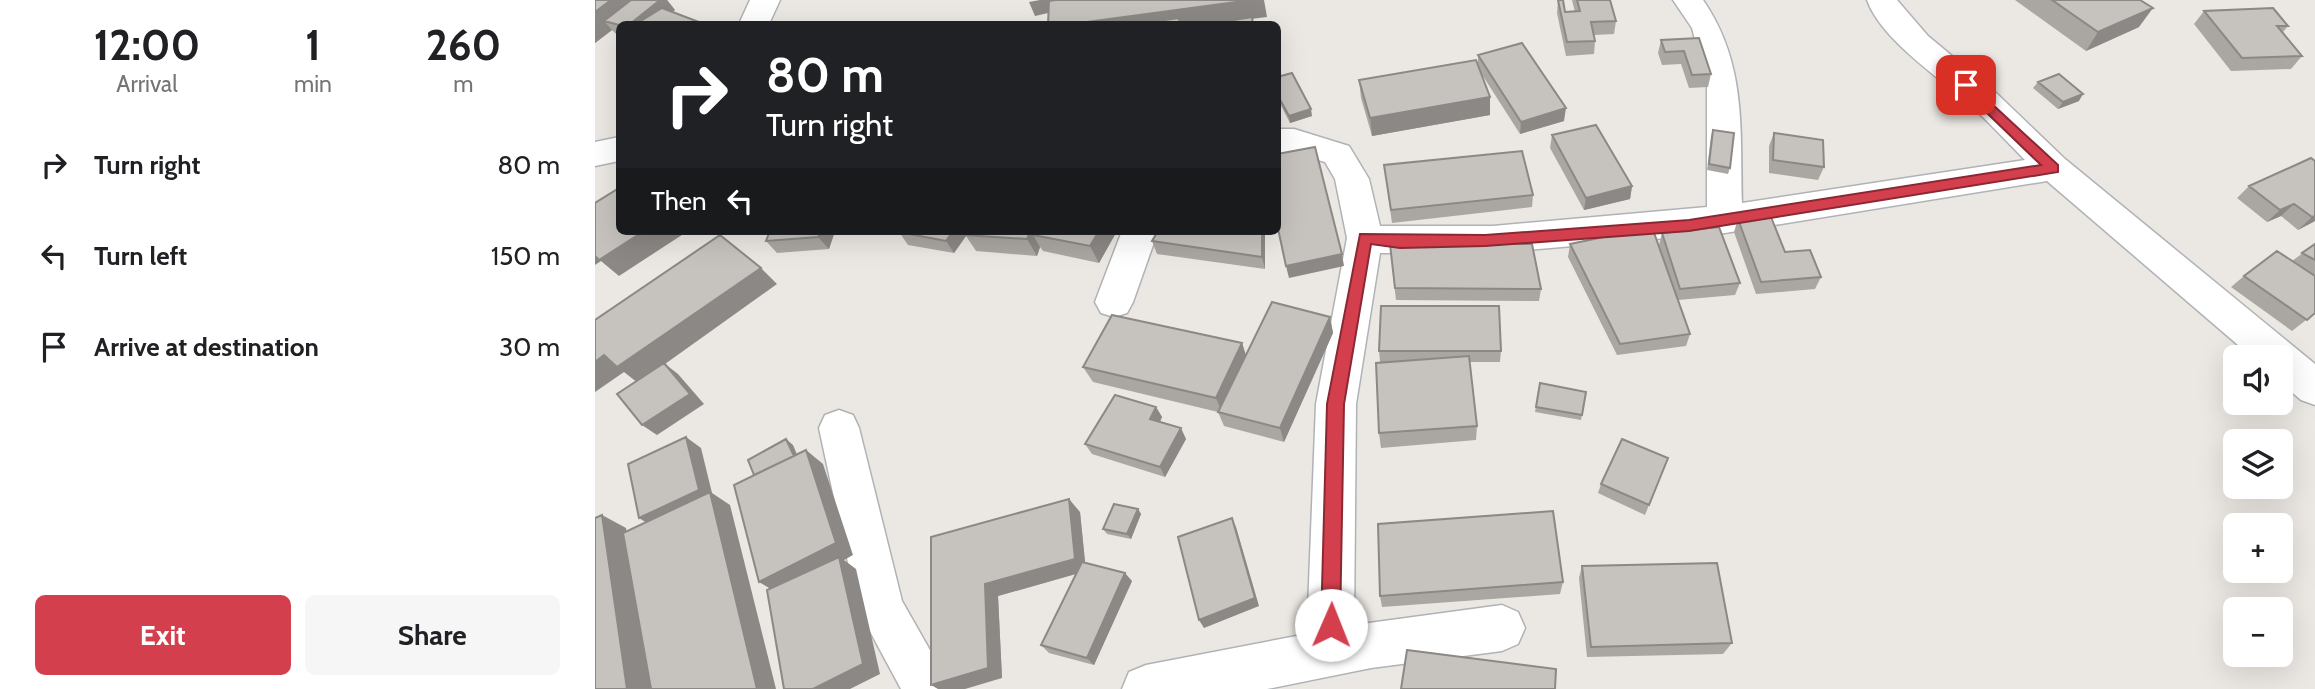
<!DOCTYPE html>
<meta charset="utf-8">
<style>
body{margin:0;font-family:Cabin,sans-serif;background:#f6f6f6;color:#202124;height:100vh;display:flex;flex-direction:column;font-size:26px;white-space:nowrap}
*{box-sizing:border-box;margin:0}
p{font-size:23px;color:#757577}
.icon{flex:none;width:38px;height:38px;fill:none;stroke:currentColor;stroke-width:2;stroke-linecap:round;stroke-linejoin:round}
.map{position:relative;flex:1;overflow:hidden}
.sheet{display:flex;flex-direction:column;background:#fff;width:595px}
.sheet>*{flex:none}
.top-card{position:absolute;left:21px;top:21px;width:665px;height:214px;border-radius:10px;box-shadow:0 7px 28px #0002;background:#202124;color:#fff;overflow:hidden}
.controls{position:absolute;left:1628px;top:345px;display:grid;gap:14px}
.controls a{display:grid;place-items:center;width:70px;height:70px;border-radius:10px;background:#fff;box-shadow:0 7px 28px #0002;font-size:35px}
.pin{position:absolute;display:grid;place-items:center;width:60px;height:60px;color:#fff;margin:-30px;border-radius:14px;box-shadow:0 4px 10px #0006}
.me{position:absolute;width:77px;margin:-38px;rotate:1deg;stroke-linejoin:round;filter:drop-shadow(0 0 5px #0008)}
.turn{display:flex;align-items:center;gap:24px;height:147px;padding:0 35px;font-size:32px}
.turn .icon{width:91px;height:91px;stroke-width:2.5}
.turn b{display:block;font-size:49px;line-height:60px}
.then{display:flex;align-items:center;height:66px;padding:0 35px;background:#0003;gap:14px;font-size:26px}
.eta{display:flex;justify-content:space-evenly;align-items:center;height:119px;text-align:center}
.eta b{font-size:42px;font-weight:700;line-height:49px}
.primary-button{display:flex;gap:14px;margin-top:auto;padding:14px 35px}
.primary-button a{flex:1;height:80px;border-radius:10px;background:#d43f4e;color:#fff;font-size:28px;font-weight:700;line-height:80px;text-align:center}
.primary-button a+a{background:#f6f6f6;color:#202124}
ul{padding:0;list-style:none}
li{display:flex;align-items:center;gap:21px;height:91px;padding:0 35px}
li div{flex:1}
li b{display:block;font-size:26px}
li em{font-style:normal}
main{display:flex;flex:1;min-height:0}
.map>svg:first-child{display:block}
</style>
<main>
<section class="sheet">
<div class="eta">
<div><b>12:00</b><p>Arrival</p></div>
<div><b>1</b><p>min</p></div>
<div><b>260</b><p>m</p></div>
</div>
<ul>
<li><svg class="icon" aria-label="right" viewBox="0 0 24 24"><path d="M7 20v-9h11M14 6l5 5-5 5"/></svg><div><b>Turn right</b></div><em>80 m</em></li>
<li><svg class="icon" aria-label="left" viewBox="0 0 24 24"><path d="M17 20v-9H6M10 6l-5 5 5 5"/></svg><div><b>Turn left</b></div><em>150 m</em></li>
<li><svg class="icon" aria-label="arrive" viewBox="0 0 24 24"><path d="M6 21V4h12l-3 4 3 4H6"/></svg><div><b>Arrive at destination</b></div><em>30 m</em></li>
</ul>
<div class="primary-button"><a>Exit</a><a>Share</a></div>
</section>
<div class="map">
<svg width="1720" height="689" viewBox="0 0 1720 689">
<rect width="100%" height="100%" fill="#ebe7e2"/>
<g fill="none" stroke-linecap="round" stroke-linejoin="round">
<g stroke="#afb3b6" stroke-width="3">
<path id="minor" d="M155 0H185L174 24H144Z
M1078 0H1108C1152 64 1145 129 1147 203L1430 160C1411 141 1393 121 1373 103 1342 76 1286 39 1272 0H1302L1333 36 1398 90 1470 159 1720 364V405L1706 400 1685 382V357H1657L1452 181 1130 233 898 253H785L761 404 759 625 907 605 923 612 930 628 923 644 907 651 776 668 672 689H527L534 672 551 665 712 634 721 404 752 238 740 179 730 162 698 153H682V129H699L754 146 774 179 785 226H898L1112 207V85L1097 28Z
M24 137V161L0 166V142Z
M527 231H563L538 302 532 313 519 317 506 313 500 302Z
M244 410 258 415 264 428 307 601 357 689H306L263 609 224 428 230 415Z"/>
</g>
<use href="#minor" fill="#fff" fill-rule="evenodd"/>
</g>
<path fill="#aaa7a3" d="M0 0H72L80 10 77 12 24 24V35L21 34 17 30 0 43Z
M963 0 970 12H980L977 0H1015L1021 21 1019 34 999 35 1000 41 999 54 971 56 962 13Z
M1420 0H1545L1544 27 1491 51Z
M1609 11 1693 26 1688 32 1707 56 1696 69 1636 71 1599 24Z
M1104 38 1116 74 1113 87 1094 88 1086 64 1067 65 1063 53 1066 40Z
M883 55 969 121 925 134 886 73 895 115 777 136 766 98 764 80 883 65Z
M682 77 717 116 695 123 682 98Z
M1443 82 1484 101 1463 109 1438 88Z
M1118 130 1135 168 1133 174 1112 170 1116 136Z
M1179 133 1229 167 1223 180 1174 173V146Z
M957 135 1037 186 1035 199 989 210 955 148Z
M1720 161V221L1703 230 1686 216 1672 222 1642 198 1654 186Z
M789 165 938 195 937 207 797 223Z
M1143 219 1226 277 1220 289 1161 294 1139 232Z
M240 231 234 249 182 253 171 241Z
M305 231H522L504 263 448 251 445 247 442 256 381 251 371 236 359 253 313 245 304 232Z
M563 231H670V269L562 254 557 241Z
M1067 233 1145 283 1140 295 1083 300 1095 334 1091 346 1022 355 973 257 975 244 1070 265 1064 245Z
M1720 244V313L1697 331 1636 287 1649 276 1697 261Z
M796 256 946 289 944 301 801 300Z
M735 317 738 333 689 442 629 426 623 412 498 382 488 367 647 343 651 355Z
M784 351H906L905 362H875L882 426 881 440 786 448 784 433 802 362H785Z
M945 383 991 392 986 420 940 412Z
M561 407 567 417 565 422 591 439 570 477 497 454 490 444Z
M1073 458 1050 515 1003 493 1006 484Z
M543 509 546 514 536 539 512 534 508 529Z
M485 512 490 563 537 581 499 665 454 653 446 645 481 574 403 596 407 678 336 537Z
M987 566 1137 643 1128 654 992 657 984 578Z
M968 582 965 594 787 607 785 596Z"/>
<path fill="#8b8885" d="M16 0H46L9 21 17 30 0 43V12Z
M65 0H72L80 10 62 24H35Z
M445 0H483V6L440 16 434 2Z
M656 0H669L672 17 615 24H477Z
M1558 8 1544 27 1491 51 1503 32Z
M1488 94 1484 101 1463 109 1468 102Z
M895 97V115L777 136 775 118Z
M971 108 969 121 925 134 926 122Z
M716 109 717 116 695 123 694 116Z
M1037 186 1035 199 989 210 991 198Z
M1699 204 1686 216 1672 222 1685 210Z
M1720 216V221L1703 230 1717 217Z
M49 231H93L24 276 6 261 0 265V255Z
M226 231H240L234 249 223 237Z
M358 231H374L370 235 371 236 359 253 351 241Z
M435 231H452L438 235 445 247 442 256 432 239Z
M504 231H522L504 263 495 246Z
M667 231H670V269L667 257Z
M747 254 749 266 694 278 691 266Z
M166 268 182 284 70 364 83 374 109 404 62 435 47 425 43 383 29 372 0 392V362L9 355Z
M735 317 738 333 689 442 685 428Z
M647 343 652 359 627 413 621 398Z
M561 407 567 417 561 429 555 419Z
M586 428 591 439 570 477 565 467Z
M91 437 106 448 117 493 135 505 181 689H162L60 528 44 518Z
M191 439 198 445 206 464 161 479Z
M211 450 228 464 258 555 249 560 261 569 285 674 255 689H218L184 594 164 582Z
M474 499 485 512 491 571 403 596 407 678 370 689H343L336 685 390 584Z
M543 509 546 514 536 539 532 534Z
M7 515 31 528 56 689H32Z
M637 518 641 527 664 606 609 628 604 620Z
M530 573 537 581 499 665 492 658Z"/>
<path fill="#c6c2be" stroke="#8b8885" stroke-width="2" d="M0 0H16L0 12Z
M36 0H65L35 24 24 25 9 21Z
M461 0H656L477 24H453L454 1Z
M963 0H968L970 12 985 11 982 0H1015L1021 21 996 22 1000 41 972 42Z
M1457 0H1545L1558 8 1503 32Z
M67 8 109 24H41Z
M1678 8 1693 26H1682L1707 56 1647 58 1609 11Z
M657 17 658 24H615Z
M584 18 585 24H543Z
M1104 38 1116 74 1097 75 1089 51 1070 52 1066 40Z
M927 43 971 108 926 122 883 55Z
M881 60 895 97 775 118 764 80Z
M697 73 716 109 694 116 682 94V77Z
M1464 74 1488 94 1468 102 1443 82Z
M1001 125 1037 186 991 198 957 135Z
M1118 130 1139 133 1135 168 1114 164Z
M1179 133 1228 140 1229 167 1178 160Z
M720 147 747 254 691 266 682 224V154Z
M927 151 938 195 796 210 789 165Z
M1716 158 1720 161V216L1717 217 1699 204 1685 210 1654 186Z
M24 188V231H49L4 260 0 256V203Z
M1176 217 1190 252 1215 250 1226 277 1166 282 1143 219Z
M1057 227 1095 334 1025 344 975 244Z
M1124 227 1145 283 1085 289 1067 233Z
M175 231H226L223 237 171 241Z
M305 231H358L351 241 304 232Z
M372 231H435L432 239 370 235Z
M440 231H504L495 246 438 235Z
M563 231H667V257L557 241Z
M125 235 166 268 22 367 9 355 0 362V320Z
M795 244H937L946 289 800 288Z
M1720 244V260L1707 253Z
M1682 251 1720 276V313L1712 320 1649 276Z
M677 302 735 317 685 428 623 412Z
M786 306H904L906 351H784Z
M517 315 647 343 621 398 488 367Z
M874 356 882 426 784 433 781 363Z
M69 363 95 394 47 425 22 394Z
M945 383 991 392 987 415 941 407Z
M520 395 561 407 555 419 586 428 565 467 490 444Z
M91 437 104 490 44 518 33 464Z
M191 439 199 456 159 475 153 460Z
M1027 439 1073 458 1054 505 1006 484Z
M211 450 241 543 164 582 139 485Z
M115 492 162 689H56L28 533Z
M474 499 480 559 390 584 393 668 336 685V537Z
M519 504 543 509 532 534 508 529Z
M958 511 968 582 785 596 783 524Z
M7 515 32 689H0V518Z
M637 518 660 598 604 620 583 537Z
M244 557 268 664 218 689H189L172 590Z
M487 562 530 573 492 658 446 645Z
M1122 563 1137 643 996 647 987 566Z
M812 650 961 669 960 689H806Z"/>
<path fill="#d43f4e" stroke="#8a2933" stroke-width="2" d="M1371 80 1463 165V172L1094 231 890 246 805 248 776 244 749 404 745 625 742 632 736 635 729 632 726 625 732 404 765 234 890 235 1094 220 1446 165 1366 88 1364 85Z"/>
</svg>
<div class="controls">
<a><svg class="icon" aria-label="sound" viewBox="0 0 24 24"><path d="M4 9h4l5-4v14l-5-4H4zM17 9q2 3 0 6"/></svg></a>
<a><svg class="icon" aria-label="layers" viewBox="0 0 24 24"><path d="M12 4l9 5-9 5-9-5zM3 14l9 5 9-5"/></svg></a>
<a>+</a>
<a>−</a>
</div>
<div class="pin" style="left:1371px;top:85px;background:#d93025"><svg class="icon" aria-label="arrive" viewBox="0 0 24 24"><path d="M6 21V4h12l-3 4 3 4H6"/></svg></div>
<svg class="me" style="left:736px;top:625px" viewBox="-20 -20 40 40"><circle r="19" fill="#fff"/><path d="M0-13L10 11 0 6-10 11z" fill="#d43f4e"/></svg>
<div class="top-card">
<div class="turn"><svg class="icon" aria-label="right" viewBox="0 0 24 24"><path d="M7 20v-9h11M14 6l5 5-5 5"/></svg><div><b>80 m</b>Turn right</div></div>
<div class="then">Then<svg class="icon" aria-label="left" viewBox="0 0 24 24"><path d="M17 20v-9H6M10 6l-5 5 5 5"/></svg></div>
</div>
</div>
</main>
